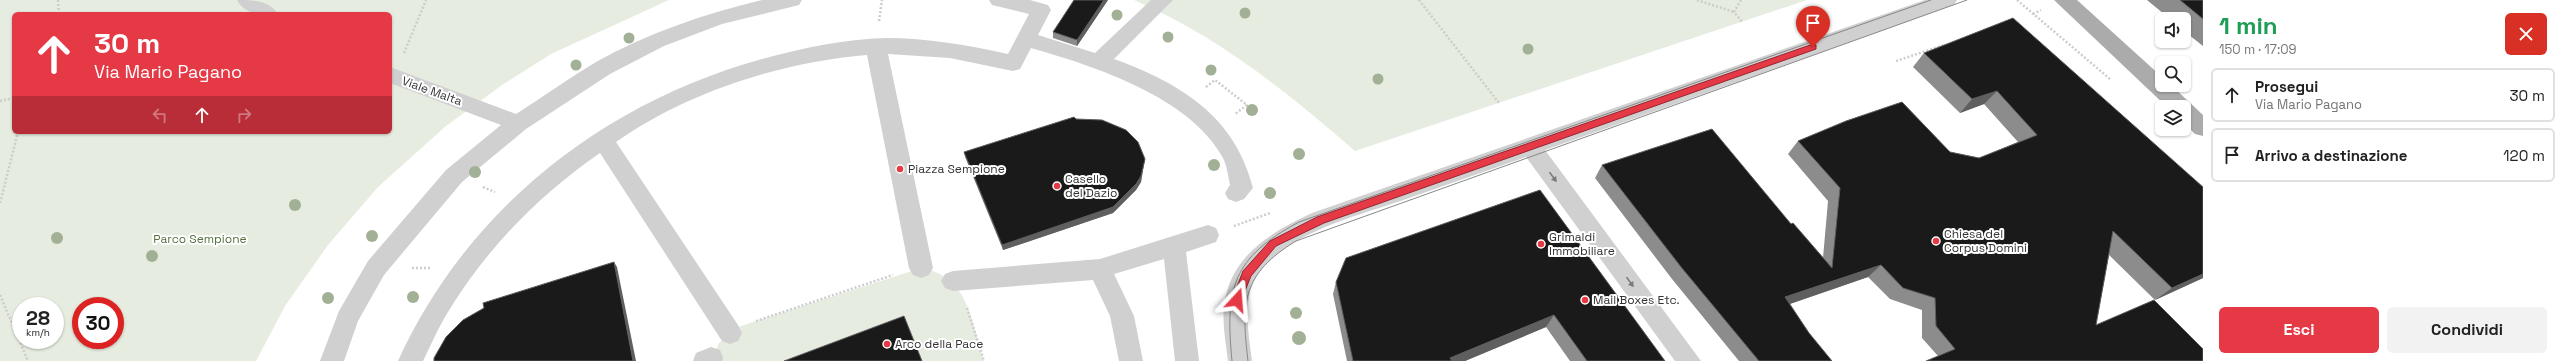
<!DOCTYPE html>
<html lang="it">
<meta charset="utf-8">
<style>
body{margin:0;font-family:"Space Grotesk",sans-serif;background:#f2f2f2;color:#222;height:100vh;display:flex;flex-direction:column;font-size:15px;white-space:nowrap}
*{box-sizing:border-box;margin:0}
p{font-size:13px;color:#767676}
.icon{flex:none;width:22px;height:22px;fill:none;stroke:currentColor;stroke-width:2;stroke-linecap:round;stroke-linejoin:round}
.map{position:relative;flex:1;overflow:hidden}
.sheet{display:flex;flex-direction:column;background:#fff;width:360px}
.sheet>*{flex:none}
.banner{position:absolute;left:12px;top:12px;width:380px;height:122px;border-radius:6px;box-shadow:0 1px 3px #0004;background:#e63946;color:#fff;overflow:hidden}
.tools{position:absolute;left:2155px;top:12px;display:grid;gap:8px}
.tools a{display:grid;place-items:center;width:36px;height:36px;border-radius:6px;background:#fff;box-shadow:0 1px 3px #0004;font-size:20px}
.speed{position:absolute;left:12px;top:297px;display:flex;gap:8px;font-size:20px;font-weight:700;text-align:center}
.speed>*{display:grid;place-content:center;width:52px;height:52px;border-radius:50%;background:#fff;box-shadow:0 1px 3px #0004;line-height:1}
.speed small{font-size:10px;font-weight:400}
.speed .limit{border:6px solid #d22;background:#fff;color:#111}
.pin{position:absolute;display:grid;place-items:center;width:34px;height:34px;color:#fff;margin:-41px -17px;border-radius:50% 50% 50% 0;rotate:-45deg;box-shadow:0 0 4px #0007}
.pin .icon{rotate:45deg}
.me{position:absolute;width:44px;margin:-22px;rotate:19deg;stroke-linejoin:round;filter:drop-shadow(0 0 3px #0008)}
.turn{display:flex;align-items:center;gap:14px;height:84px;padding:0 16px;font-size:18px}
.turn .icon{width:52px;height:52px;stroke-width:2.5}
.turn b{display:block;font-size:28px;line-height:34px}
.lanes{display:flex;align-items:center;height:38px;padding:0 16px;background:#0003;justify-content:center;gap:20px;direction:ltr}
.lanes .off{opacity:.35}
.round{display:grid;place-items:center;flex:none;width:42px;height:42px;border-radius:6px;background:#f2f2f2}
.summary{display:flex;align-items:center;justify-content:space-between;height:68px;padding:0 16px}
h1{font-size:24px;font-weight:700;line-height:30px;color:#1e9e55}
.primary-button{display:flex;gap:8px;margin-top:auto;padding:8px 16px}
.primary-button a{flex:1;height:46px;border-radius:6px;background:#e63946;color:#fff;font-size:16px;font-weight:700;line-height:46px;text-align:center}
.primary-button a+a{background:#f2f2f2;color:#222}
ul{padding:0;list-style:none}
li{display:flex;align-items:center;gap:12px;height:54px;margin:0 8px 6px;padding:0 8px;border:2px solid #e0e0e0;border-radius:6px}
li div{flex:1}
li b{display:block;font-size:15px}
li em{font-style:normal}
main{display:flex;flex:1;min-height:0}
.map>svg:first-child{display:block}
</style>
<main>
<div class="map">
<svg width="2203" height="361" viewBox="0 0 2203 361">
<rect width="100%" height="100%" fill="#fff"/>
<path fill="#e6ecdf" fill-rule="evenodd" d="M0 0H669L551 54 502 85 446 126 378 187 328 245 285 306 256 361H0ZM14 14H390V132H14ZM21 306H55V340H21ZM81 306H115V340H81Z
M1134 0H1807L1355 151C1287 92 1218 36 1134 0Z
M921 268C969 276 971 321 984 361H711L719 343 741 326Z"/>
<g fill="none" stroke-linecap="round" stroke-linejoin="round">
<path stroke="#cdcdcd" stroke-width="2.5" stroke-dasharray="2 2" stroke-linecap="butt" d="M58 0 59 14
M1419 0 1499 103
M1697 0 1734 12
M1741 0 1734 12 1742 22
M2017 0 2110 79
M2033 14 2041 10
M879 21 882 0
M404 53 426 0
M1896 61 1944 45
M1206 87 1215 80 1247 105 1235 114
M0 101 14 98
M483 187 495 192
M0 203 18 132
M1234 226 1270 213
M412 268H431
M0 295 28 361
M967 308 984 361
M756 321 893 275"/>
<path fill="#d0d0d0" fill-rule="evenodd" d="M237 0C253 0 269 0 278 14 262 14 246 16 237 0Z
M762 0H802L799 5 722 24 664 46 610 74 526 129 462 182 384 275 358 321 344 361H320L339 311 368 261 446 170 501 125 390 83V67L516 114C543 97 569 78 596 62 648 33 704 14 762 0Z
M989 0H1030L1048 5 1051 10 1038 35 1095 53 1151 0H1173L1114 59C1180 83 1235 116 1253 188L1244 199 1236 202 1228 199 1225 193 1230 185C1228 176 1227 166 1223 158 1190 97 1094 66 1031 48L1020 69 1013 71 950 58 888 54 933 268 929 275 921 278 913 275 909 268 867 55C781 62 687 92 616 142L738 325 742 333 738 341 730 344 722 341 600 153C539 195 486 249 448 312 438 328 431 345 423 361H398C467 209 603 103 762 59 803 48 844 39 886 38 927 38 968 45 1008 54L1029 14 992 5Z
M1925 0H1957L1954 5 1545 150 1701 361H1675L1526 157C1488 170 1450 184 1412 197 1365 214 1275 234 1253 283 1243 308 1249 336 1252 361H1228C1226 343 1222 324 1224 306 1230 256 1271 232 1312 213Z
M1208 225 1216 228 1219 235 1216 242 1186 252 1199 361H1175L1164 259 1114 274 1134 316 1143 361H1119L1110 316 1093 280 953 291 945 288 941 281 945 274 953 271 1100 259Z
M711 347 720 350 723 358 722 361H693L696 353Z"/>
<path fill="#ababab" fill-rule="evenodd" d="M2054 0H2077L2162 77V85H2171L2203 115V136L2195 134 2184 123V107H2167Z"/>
<path stroke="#888" stroke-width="1" d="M1232 361C1225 288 1232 258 1299 222L1931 0
M1248 361C1241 302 1242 274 1296 241L1967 0"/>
</g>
<g fill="#a2b095">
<circle cx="1245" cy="13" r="5.5"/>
<circle cx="1117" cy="15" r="5.5"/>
<circle cx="1168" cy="37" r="5.5"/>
<circle cx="629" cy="38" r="5.5"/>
<circle cx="1528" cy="49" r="5.5"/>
<circle cx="576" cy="65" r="5.5"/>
<circle cx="1211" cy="70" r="5.5"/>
<circle cx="1378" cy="79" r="5.5"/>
<circle cx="1252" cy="110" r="6"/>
<circle cx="1299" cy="154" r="6"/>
<circle cx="1214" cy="165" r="6"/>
<circle cx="475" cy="172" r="6"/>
<circle cx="1270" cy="193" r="6"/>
<circle cx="295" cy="205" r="6"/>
<circle cx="372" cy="236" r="6"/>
<circle cx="57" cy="238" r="6"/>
<circle cx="152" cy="256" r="6"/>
<circle cx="413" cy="297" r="6"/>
<circle cx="328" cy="298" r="6"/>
<circle cx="1296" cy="313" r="6"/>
<circle cx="1299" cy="338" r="7"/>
</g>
<path fill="#8c8c8c" d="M1108 0 1077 46 1053 38V32Z
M2147 0H2203V46L2184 31V19H2170Z
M2013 18 2203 278 2155 300 2109 255 2096 325 2203 349 1938 356 1922 338V310L1890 299 1868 277 1790 304 1809 333 1832 361H1739L1672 279 1595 178 1602 165 1791 224 1823 258 1828 201 1788 154 1798 141 1950 152 1979 158 2018 142 1984 104 1960 113 1913 67 1924 53Z
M964 152 1145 159 1144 164 1141 182 1136 190 1113 213 1003 250 965 157Z
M1540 190 1665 361H1570L1546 327 1465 361H1347L1333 294 1336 282Z"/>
<path fill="#5f5f5f" d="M1104 0H1108L1077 46V40Z
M1997 91 1984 104 1960 113 1972 99Z
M1145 159 1144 164 1141 182 1136 190 1113 213 1003 250 1002 245Z
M614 262 617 267 636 361H633Z
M1881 265 1868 277 1775 309 1785 297Z
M2203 274V278L2155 300 2172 288Z
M1554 315 1546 327 1465 361H1449L1450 358Z"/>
<path fill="#1a1a1a" stroke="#5f5f5f" d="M1074 0H1104L1077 40 1053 32Z
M2180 0H2203V19Z
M2013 18 2203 187V274L2172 288 2113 231 2096 325 2154 300 2203 349V361H1926L1955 349 1936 326 1935 298 1903 288 1881 265 1785 297 1809 333 1832 361H1759L1681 267 1602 165 1712 129 1791 224 1793 223 1832 268 1840 188 1798 141 1846 121 1902 102 1950 152 1979 158 2037 135 1997 91 1972 99 1924 53Z
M1074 117 1076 119 1102 120 1126 130 1138 142 1145 159 1141 176 1136 184 1113 207 1002 245 964 152Z
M1540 190 1665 361H1587L1554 315 1450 358 1452 361H1353L1336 282 1346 258Z
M614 262 633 361H434V358L446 337 463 320 484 308 483 303Z
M904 316 922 361H784Z"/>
<defs><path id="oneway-solid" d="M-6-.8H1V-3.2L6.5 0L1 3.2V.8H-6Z"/></defs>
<g fill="#7a7a7a">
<use href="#oneway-solid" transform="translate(1553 177) rotate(54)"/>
<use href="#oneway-solid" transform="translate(1630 282) rotate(54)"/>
</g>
<path fill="#e63946" stroke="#96252e" d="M1813 44 1816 45V49L1324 223 1276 246 1251 276 1240 303 1237 304 1232 300 1243 271 1270 241 1317 217Z"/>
<g fill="#e63946" stroke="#fff" stroke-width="1.5">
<circle cx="900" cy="169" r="4"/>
<circle cx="1057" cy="186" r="4"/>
<circle cx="1936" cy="241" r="4"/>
<circle cx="1541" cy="244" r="4"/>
<circle cx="1585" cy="300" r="4"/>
<circle cx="887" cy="344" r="4"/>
</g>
<g text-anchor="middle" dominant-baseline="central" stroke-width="4" stroke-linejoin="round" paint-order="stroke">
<g font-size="12" fill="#333" stroke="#fff">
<text transform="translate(432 91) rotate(20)">Viale Malta</text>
</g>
<g font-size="12" fill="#333" stroke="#fff" text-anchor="start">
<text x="908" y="169">Piazza Sempione</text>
<text x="1065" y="179">Casello<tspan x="1065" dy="14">del Dazio</tspan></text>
<text x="1944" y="234">Chiesa del<tspan x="1944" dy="14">Corpus Domini</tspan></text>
<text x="1549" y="237">Grimaldi<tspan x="1549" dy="14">Immobiliare</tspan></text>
<text x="1593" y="300">Mail Boxes Etc.</text>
<text x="895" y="344">Arco della Pace</text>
</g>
<g font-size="12" fill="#56703f" stroke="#fff">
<text x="200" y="239">Parco Sempione</text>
</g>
</g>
</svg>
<div class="tools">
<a><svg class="icon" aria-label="sound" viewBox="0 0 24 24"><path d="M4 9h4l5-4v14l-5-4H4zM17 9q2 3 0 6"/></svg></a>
<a><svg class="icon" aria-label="search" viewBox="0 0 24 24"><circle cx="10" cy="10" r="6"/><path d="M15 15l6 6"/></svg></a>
<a><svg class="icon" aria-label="layers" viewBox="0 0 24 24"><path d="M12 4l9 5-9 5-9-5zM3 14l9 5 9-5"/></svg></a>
</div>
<div class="speed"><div>28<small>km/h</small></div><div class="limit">30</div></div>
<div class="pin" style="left:1813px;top:47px;background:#d93025"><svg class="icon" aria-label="arrive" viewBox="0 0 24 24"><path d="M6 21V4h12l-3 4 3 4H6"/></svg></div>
<svg class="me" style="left:1237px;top:300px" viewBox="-20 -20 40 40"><path d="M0-17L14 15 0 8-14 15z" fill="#e63946" stroke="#fff" stroke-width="4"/></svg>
<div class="banner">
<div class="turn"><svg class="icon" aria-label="ahead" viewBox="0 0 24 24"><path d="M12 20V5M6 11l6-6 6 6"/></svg><div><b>30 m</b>Via Mario Pagano</div></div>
<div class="lanes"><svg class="icon off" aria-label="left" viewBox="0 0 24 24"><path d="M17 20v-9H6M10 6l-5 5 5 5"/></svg><svg class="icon" aria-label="ahead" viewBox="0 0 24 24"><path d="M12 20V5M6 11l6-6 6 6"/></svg><svg class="icon off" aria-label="right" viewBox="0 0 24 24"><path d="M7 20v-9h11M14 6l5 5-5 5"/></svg></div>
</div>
</div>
<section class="sheet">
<div class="summary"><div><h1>1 min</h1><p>150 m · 17:09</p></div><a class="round" style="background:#d93025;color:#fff"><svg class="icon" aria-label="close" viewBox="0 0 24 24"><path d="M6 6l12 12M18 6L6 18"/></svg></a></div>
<ul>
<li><svg class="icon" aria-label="ahead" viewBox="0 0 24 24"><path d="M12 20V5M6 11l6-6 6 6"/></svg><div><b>Prosegui</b><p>Via Mario Pagano</p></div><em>30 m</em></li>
<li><svg class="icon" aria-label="arrive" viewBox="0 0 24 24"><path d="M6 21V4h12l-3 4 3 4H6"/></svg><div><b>Arrivo a destinazione</b></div><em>120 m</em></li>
</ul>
<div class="primary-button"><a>Esci</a><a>Condividi</a></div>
</section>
</main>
